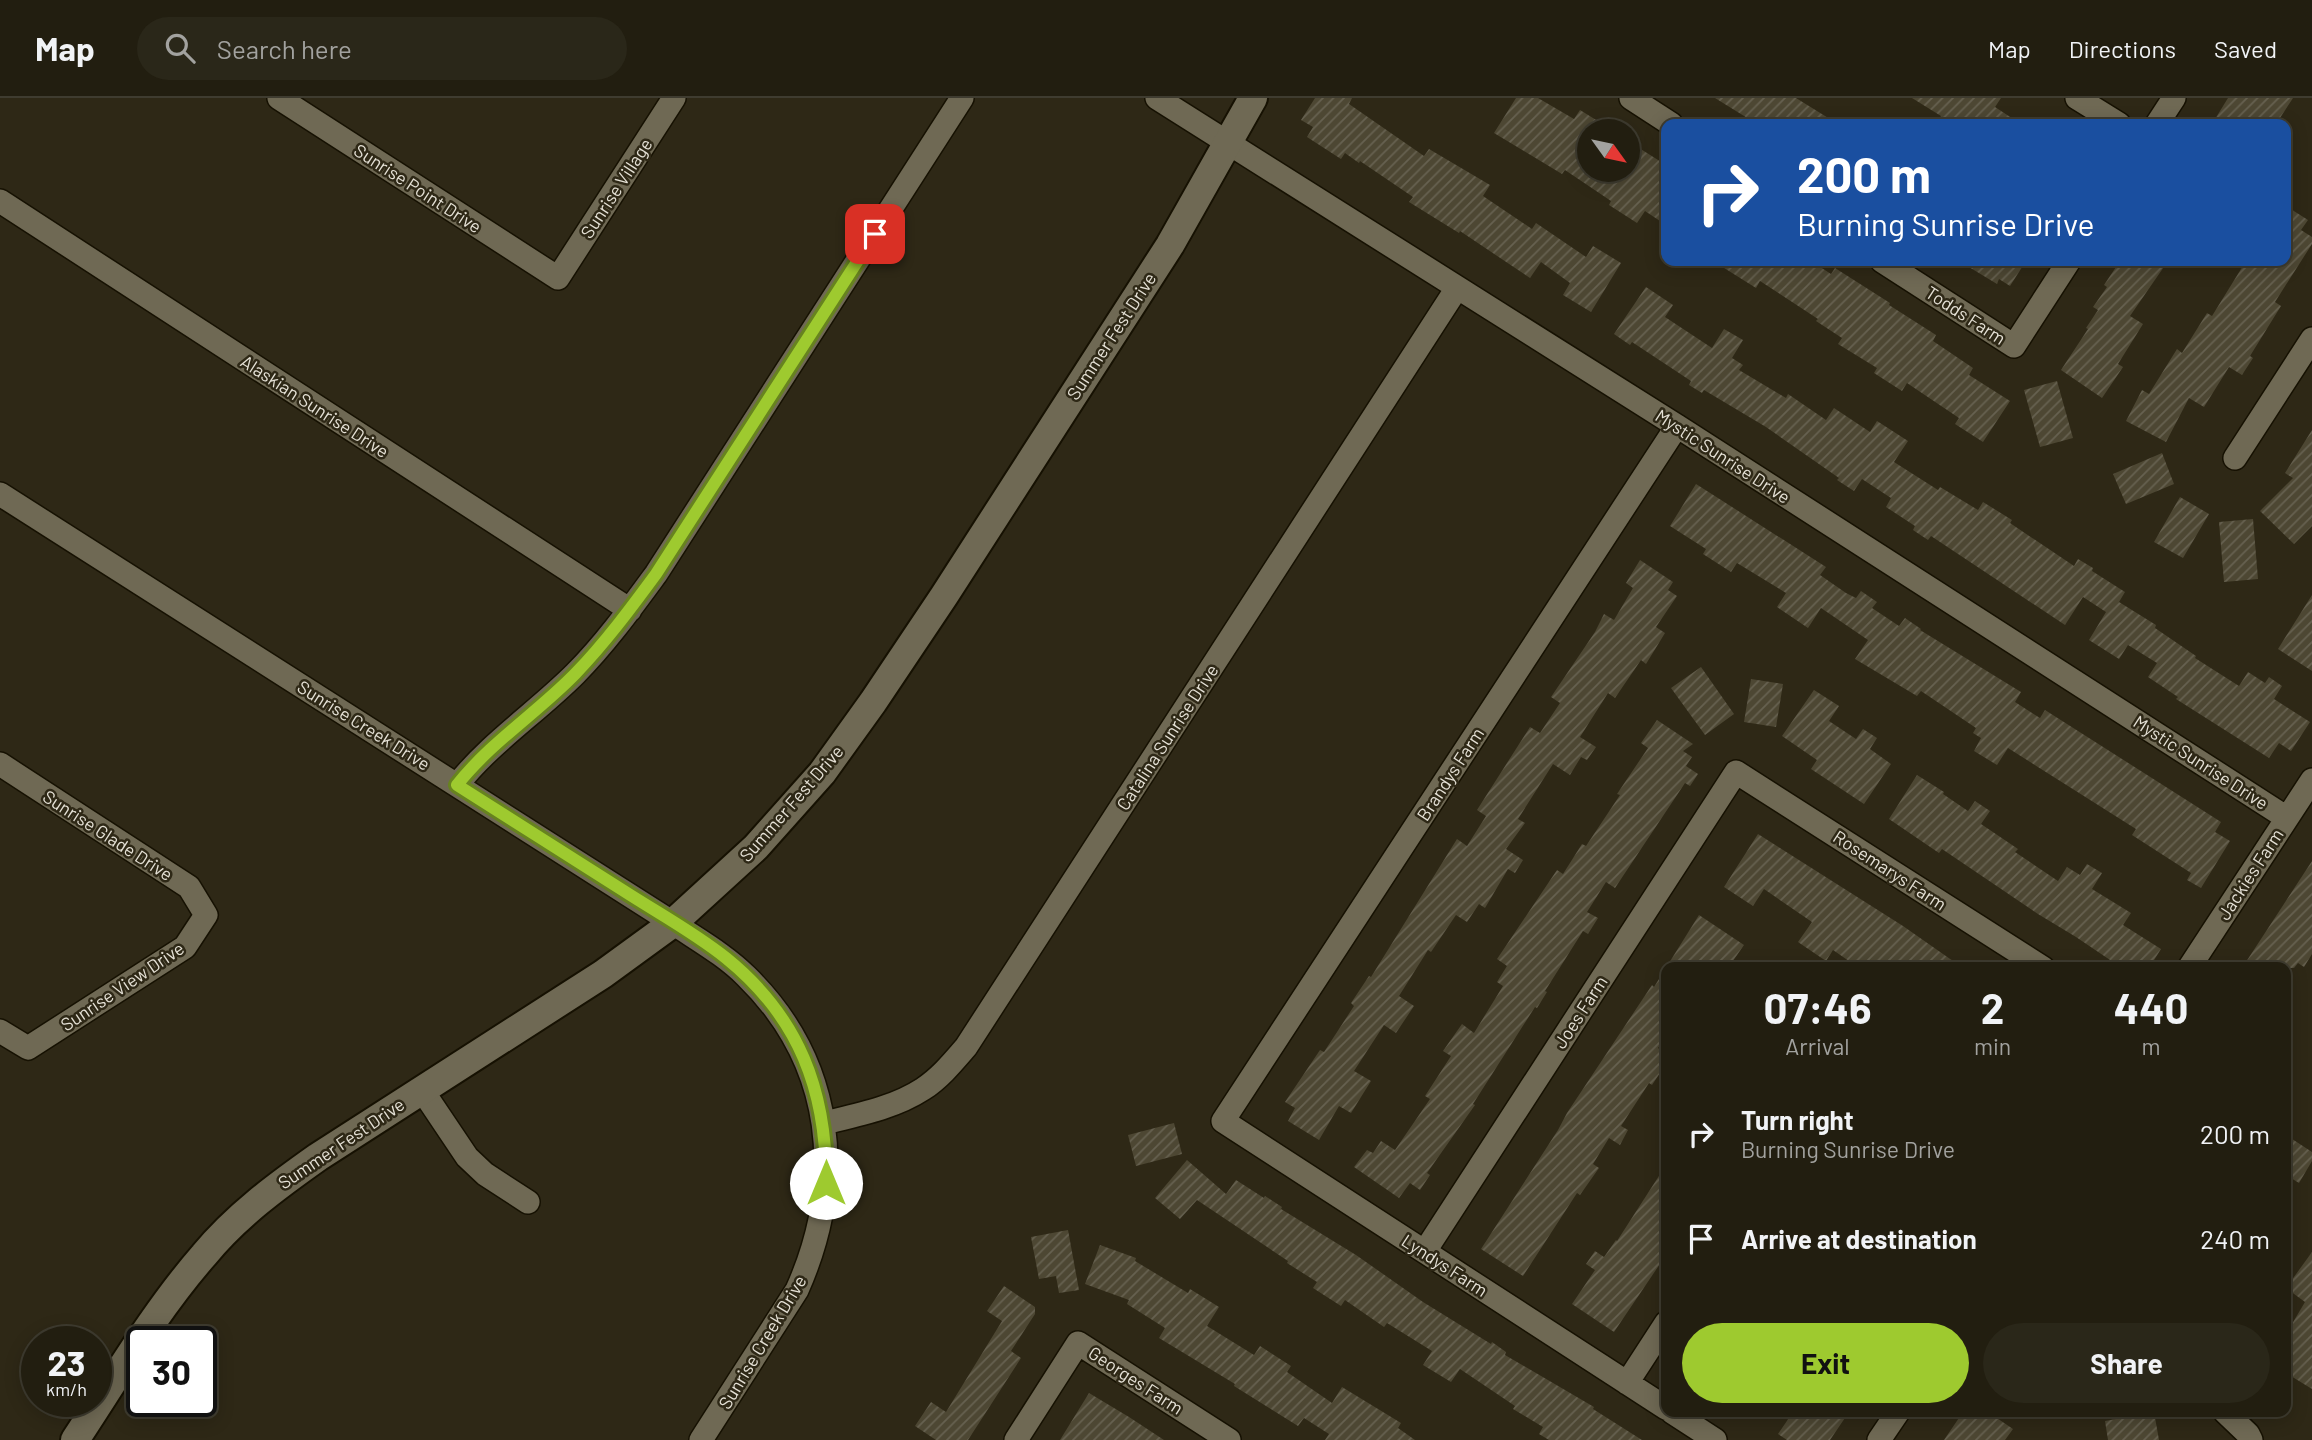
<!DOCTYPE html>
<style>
body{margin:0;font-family:Barlow,sans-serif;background:#2a2719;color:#f1f3f6;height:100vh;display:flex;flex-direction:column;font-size:26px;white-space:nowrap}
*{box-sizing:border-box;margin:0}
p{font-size:23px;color:#a2a29f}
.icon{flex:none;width:38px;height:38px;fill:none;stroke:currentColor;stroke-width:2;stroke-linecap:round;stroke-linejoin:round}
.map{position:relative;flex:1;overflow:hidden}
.side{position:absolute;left:1661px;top:864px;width:630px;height:455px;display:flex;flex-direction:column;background:#221e10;border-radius:14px;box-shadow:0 4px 18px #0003,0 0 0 2px #3f3c30}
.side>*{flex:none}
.guide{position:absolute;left:1661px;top:21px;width:630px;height:147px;border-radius:14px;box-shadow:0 4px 18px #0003,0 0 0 2px #3f3c30;background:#1a4fa0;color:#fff;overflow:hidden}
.needle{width:46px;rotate:123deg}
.tools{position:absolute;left:1577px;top:21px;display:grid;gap:14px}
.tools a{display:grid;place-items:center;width:63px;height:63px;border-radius:50%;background:#221e10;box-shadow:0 4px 18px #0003,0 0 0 2px #3f3c30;font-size:35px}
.speed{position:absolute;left:21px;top:1228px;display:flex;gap:14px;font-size:35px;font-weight:700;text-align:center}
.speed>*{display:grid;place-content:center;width:91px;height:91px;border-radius:50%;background:#221e10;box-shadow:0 4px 18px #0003,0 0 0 2px #3f3c30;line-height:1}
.speed small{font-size:18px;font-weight:400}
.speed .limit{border:4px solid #111;border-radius:10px;background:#fff;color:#111}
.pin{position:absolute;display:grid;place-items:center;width:60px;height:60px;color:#fff;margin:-30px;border-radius:14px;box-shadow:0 4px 10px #0006}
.me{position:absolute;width:77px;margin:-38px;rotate:0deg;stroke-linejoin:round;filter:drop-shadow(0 0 5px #0008)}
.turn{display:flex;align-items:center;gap:24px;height:147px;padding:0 21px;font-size:32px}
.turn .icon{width:91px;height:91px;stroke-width:2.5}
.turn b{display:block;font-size:49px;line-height:60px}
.eta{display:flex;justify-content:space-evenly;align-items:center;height:119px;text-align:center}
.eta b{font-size:42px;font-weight:700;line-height:49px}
.action{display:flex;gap:14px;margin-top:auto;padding:14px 21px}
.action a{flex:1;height:80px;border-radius:42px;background:#9eca2f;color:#111;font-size:28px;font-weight:700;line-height:80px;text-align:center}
.action a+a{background:#2a2719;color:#f1f3f6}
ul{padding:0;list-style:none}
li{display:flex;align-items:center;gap:21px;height:105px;padding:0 21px}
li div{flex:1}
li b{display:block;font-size:26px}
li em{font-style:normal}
header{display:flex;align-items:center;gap:42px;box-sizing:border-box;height:98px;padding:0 35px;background:#221e10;border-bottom:2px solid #3f3c30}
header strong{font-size:33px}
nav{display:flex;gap:38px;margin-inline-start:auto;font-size:24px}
.search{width:490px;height:63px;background:#2a2719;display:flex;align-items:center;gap:18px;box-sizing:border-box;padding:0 24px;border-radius:38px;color:#a2a29f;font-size:26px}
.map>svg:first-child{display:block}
</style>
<header>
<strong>Map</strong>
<div class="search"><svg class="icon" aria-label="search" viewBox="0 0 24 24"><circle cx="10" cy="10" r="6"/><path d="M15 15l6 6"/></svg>Search here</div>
<nav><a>Map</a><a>Directions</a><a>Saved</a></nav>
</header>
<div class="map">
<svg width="2312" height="1342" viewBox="0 0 2312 1342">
<defs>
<pattern id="building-hatch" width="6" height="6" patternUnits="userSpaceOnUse" patternTransform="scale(1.75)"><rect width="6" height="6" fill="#4d4733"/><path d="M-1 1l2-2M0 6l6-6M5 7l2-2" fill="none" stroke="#666150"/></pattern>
</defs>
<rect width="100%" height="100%" fill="#2e2816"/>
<path fill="url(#building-hatch)" d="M1315 0H1352L1349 6 1424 58 1429 51 1490 87 1483 98 1532 131 1536 125 1586 159 1593 148 1621 165 1591 214 1563 197 1570 185 1541 164 1530 180 1460 133 1459 135 1409 104 1413 99 1360 63 1359 65 1345 55 1341 61 1307 39 1313 29 1301 22Z
M1516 0H1538L1574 21 1580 12 1614 33H1589V72H1628V43L1666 67V127L1645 113 1637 125 1609 107 1611 103 1565 72 1562 76 1494 35Z
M1715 0H1796L1838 26H1757Z
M1912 0H2001L1995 9 2021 26H1936L1941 18Z
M2228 0H2293L2276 26H2212Z
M2286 108 2308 122 2301 132 2312 139V146L2275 204 2281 208 2250 258 2253 260 2242 277 2229 269 2204 309 2189 300 2166 344 2126 323 2142 292 2149 296 2177 251 2182 255 2207 215 2212 218 2246 163H2286Z
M1713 163H1811L1831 176 1835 170 1890 205 1889 207 1936 237 1933 243 1973 270 1969 277 2010 303 1983 344 1955 326 1959 320 1907 285 1902 293 1874 275 1877 270 1838 246 1842 240 1816 223 1818 221 1760 183 1756 190Z
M1959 163H2026L2010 188 1999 181 1997 186Z
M2120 163H2168L2130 218 2143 226 2118 266 2123 269 2102 300 2061 272 2088 231 2086 230 2098 212 2093 209 2107 189 2104 187Z
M1646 189 1673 207 1665 219 1712 250 1724 231 1743 242 1732 260 1743 267 1739 272 1786 300 1788 296 1826 322 1834 310 1870 334 1877 323 1908 343 1894 364 1938 392 1940 389 1978 412 1983 404 2012 422 2010 425 2074 468 2078 461 2093 470 2092 473 2125 494 2119 504 2156 527 2155 530 2196 558 2195 560 2239 588 2248 574 2265 585 2269 579 2282 588 2274 601 2310 624 2291 653 2279 645 2269 660 2176 601 2178 599 2148 579 2157 565 2128 547 2119 561 2089 542 2106 514 2083 499 2065 527 1931 438 1928 442 1913 432 1915 428 1886 409 1891 400 1862 381 1854 393 1837 382 1839 380 1766 329 1704 292 1702 295 1689 287 1691 283 1632 244 1630 247 1614 236Z
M2057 283 2073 340 2040 349 2024 292Z
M2312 332V428L2294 446 2260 413 2293 380 2285 375Z
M2162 355 2174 386 2126 406 2113 376Z
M1696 386 1826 469 1820 477 1846 495 1856 500 1861 493 1877 504 1872 510 1899 528 1905 520 1921 531 1920 532 2021 594 2015 604 2040 620 2045 612 2221 724 2215 734 2230 743 2201 790 2187 782 2191 775 2132 737 2136 731 2008 650 1997 667 1974 653 1981 640 1973 635 1976 630 1921 593 1917 598 1855 561 1868 542 1821 510 1808 530 1777 509 1786 495 1737 465 1731 474 1703 456 1706 451 1670 428Z
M2180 399 2209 416 2183 460 2154 444Z
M2253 421 2258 481 2224 484 2219 424Z
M1640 462 1673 484 1668 492 1677 498 1656 529 1665 535 1646 566 1641 562 1615 600 1608 595 1580 639 1596 649 1587 662 1581 659 1570 677 1553 666 1518 721 1525 725 1506 751 1523 762 1515 775 1508 771 1485 810 1479 806 1467 824 1456 817 1431 854 1428 852 1399 898 1414 908 1396 935 1384 927 1354 973 1371 983 1351 1015 1339 1008 1319 1042 1288 1023 1295 1010 1285 1004 1320 952 1324 954 1354 908 1351 905 1369 878 1371 879 1457 741 1467 748 1486 718 1477 712 1530 629 1540 635 1560 605 1551 599 1595 534 1604 516 1614 522 1633 490 1626 485Z
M2312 497V573L2278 551Z
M1701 569 1734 616 1705 637 1671 590Z
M1751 581 1783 586 1776 629 1744 624Z
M1814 592 1839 608 1829 623 1856 641 1863 631 1877 640 1870 651 1891 666 1864 706 1811 671 1817 662 1782 638Z
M1657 622 1693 646 1683 653 1692 659 1686 668 1698 676 1690 688 1685 685 1615 790 1606 784 1587 814 1598 820 1588 836 1583 833 1545 893 1547 894 1537 910 1535 909 1473 1006 1475 1007 1427 1075 1430 1077 1420 1092 1410 1085 1399 1100 1354 1069 1367 1052 1373 1055 1381 1043 1395 1052 1430 1001 1425 998 1451 958 1443 953 1462 926 1474 935 1503 888 1497 884 1507 868 1497 861 1557 772 1563 776 1582 746 1586 748 1620 697 1617 696 1648 650 1641 645Z
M1917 677 1944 694 1943 696 1968 713 1975 703 1990 713 1981 726 2018 751 2015 754 2058 783 2067 769 2080 777 2087 766 2102 775 2092 791 2131 815 2123 827 2161 851 2149 870H2110L2113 864 2076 839 2038 816 1942 751 1939 755 1889 721Z
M1758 736 1903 828 1963 870H1859L1833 852 1826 863 1798 844 1812 824 1764 791 1753 808 1724 789Z
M2312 763V856L2304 869 2298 865 2294 870H2242Z
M1699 817 1744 847 1728 870H1666V937L1658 950 1666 956V966L1652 987 1649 985 1621 1028 1628 1032 1620 1047 1609 1040 1593 1066 1599 1070 1580 1097 1577 1095 1523 1178 1481 1151 1558 1032 1567 1015 1652 887 1654 889Z
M1174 1025 1182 1056 1136 1068 1128 1037Z
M2286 1037 2312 1054V1063L2299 1085 2286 1077Z
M1187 1062 1226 1096 1236 1082 1264 1100 1265 1098 1282 1109 1281 1111 1356 1157 1423 1204 1491 1246 1492 1244 1506 1254 1505 1257 1594 1309 1593 1311 1642 1342H1549L1539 1336 1543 1329 1513 1311 1515 1308 1460 1271 1451 1284 1423 1267 1432 1253 1387 1225 1384 1229 1345 1202 1341 1208 1313 1190 1317 1184 1287 1165 1288 1163 1197 1102 1180 1121 1155 1100Z
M1666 1067V1157L1614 1234 1572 1206 1595 1172 1586 1166 1595 1153 1604 1159 1616 1142 1617 1143Z
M1068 1132 1079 1192 1059 1195 1056 1178 1039 1181 1031 1139Z
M1100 1147 1136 1160 1135 1163 1188 1195 1190 1191 1219 1209 1207 1228 1254 1257 1260 1248 1291 1268 1287 1274 1332 1305 1342 1289 1401 1325 1398 1330 1415 1342H1325L1329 1336 1304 1320 1298 1328 1234 1288 1235 1286 1159 1240 1165 1230 1127 1206 1129 1202 1085 1186Z
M2312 1154V1291L2286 1275V1236L2305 1204 2286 1190Z
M1004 1188 1035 1209V1216L1011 1253 1021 1260 968 1342H936L915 1328 931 1304 946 1314 1002 1223 987 1213Z
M1089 1295 1129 1319 1164 1342H1060Z
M1793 1314H1849L1830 1342H1787L1778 1336Z
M1963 1314H1988L2013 1331 2005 1342H1944Z
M2154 1314 2159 1342H2108L2105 1323Z"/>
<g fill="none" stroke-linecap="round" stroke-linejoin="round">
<g stroke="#161102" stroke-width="26">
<path id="minor" d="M279 0 558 180 674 0
M1157 0 1677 328 2287 720
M1631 0 1671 26
M2077 0 2119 26
M2157 26 2174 0
M0 103 630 512
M1882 163 2014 248 2069 163
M2235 360 2312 241
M0 396 673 825C698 842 725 857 746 878 835 965 846 1082 797 1192L701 1342
M0 666 189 789 206 817 185 849 28 950 0 933
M457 687C491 644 536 615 575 576 605 546 631 510 656 476L962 0
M2189 870 2312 682
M422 992 467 1059 485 1076 528 1104
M824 1025C857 1017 894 1010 923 991 940 980 953 964 966 949L1457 190
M1425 1153 1736 674 2043 870
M1627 1285 1666 1225
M1666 1310 1223 1023 1677 328
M1672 1314 1715 1342
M2225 1314 2248 1336 2251 1342
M1016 1342 1078 1245 1229 1342
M1879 1342 1898 1314"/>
</g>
<g stroke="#161102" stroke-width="32">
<path id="tertiary" d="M75 1342C116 1280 155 1213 204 1157 236 1118 277 1088 318 1059L603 876 673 825 756 749 822 675 873 604 944 498 1170 147 1253 0"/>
</g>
<use href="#minor" stroke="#6f6954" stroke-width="23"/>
<use href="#tertiary" stroke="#6f6954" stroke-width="28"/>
</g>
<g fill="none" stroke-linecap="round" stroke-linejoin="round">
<g stroke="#67831f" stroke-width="18">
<path id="route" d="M826 1085C827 993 799 919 726 860 695 835 658 815 624 793 568 758 513 722 457 687 491 644 537 615 575 576 605 545 631 510 656 476L875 136"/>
</g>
<use href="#route" stroke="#9eca2f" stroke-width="12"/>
</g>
<g text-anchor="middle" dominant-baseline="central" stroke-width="5" stroke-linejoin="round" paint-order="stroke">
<g font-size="18" fill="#e5e1d6" stroke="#2e2816">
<text transform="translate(418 90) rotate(33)">Sunrise Point Drive</text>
<text transform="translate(616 90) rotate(-57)">Sunrise Village</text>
<text transform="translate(1966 217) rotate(33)">Todds Farm</text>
<text transform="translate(1111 238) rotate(-57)">Summer Fest Drive</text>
<text transform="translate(315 308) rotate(33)">Alaskian Sunrise Drive</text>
<text transform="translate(1723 358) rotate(33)">Mystic Sunrise Drive</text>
<text transform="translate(364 627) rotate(32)">Sunrise Creek Drive</text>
<text transform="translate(1167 639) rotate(-57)">Catalina Sunrise Drive</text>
<text transform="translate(2201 664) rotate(33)">Mystic Sunrise Drive</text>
<text transform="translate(1450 676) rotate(-57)">Brandys Farm</text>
<text transform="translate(791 705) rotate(-49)">Summer Fest Drive</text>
<text transform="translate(108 737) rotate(33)">Sunrise Glade Drive</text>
<text transform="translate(1890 772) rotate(33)">Rosemarys Farm</text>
<text transform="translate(2250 776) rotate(-57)">Jackies Farm</text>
<text transform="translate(122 888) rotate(-34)">Sunrise View Drive</text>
<text transform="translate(1580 914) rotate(-57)">Joes Farm</text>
<text transform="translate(341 1045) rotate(-34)">Summer Fest Drive</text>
<text transform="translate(1445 1167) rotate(33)">Lyndys Farm</text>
<text transform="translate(762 1244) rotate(-59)">Sunrise Creek Drive</text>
<text transform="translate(1136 1282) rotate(33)">Georges Farm</text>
</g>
</g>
</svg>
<div class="tools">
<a><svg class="needle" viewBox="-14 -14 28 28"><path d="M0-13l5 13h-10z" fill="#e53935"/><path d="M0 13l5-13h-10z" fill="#a2a29f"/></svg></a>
</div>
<div class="speed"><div>23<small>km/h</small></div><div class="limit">30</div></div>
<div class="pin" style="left:875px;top:136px;background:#d93025"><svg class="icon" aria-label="arrive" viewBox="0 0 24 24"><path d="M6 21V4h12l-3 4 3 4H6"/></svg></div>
<svg class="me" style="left:826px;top:1085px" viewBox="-20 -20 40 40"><circle r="19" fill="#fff"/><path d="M0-13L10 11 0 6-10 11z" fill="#9eca2f"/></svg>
<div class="guide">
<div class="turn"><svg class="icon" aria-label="right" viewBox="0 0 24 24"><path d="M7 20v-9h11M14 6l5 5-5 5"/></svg><div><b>200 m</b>Burning Sunrise Drive</div></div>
</div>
<section class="side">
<div class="eta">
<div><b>07:46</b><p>Arrival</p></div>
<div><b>2</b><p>min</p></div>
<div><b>440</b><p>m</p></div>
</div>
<ul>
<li><svg class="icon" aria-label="right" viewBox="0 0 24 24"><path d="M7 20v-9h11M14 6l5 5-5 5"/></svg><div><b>Turn right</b><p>Burning Sunrise Drive</p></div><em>200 m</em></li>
<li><svg class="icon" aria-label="arrive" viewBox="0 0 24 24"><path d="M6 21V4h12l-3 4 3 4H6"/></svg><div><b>Arrive at destination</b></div><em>240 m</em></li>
</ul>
<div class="action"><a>Exit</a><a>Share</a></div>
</section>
</div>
